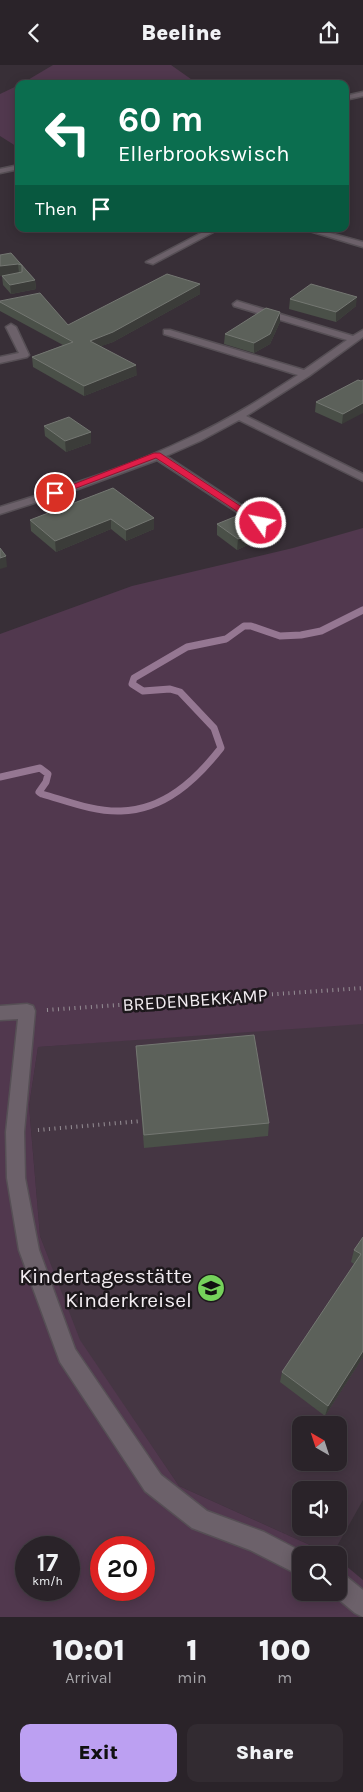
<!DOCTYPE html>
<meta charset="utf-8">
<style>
body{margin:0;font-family:Karla,sans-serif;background:#322b31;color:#f1f3f6;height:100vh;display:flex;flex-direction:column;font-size:19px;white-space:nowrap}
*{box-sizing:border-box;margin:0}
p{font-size:16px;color:#a5a4a8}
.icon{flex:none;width:28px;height:28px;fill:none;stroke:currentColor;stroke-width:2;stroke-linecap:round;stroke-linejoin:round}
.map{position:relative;height:1552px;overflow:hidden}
.drawer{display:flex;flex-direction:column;background:#2a2329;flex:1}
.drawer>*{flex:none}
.top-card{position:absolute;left:15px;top:15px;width:334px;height:152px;border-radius:10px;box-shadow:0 2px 12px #0003,0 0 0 1px #464046;background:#0b6e4f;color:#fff;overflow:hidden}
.needle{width:32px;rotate:321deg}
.buttons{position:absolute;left:292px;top:1351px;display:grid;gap:10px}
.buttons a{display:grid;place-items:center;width:55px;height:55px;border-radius:10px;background:#2a2329;box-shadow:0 2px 12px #0003,0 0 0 1px #464046;font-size:25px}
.speed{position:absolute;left:15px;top:1471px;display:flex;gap:10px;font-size:25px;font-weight:700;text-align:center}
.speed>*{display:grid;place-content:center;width:65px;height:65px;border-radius:50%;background:#2a2329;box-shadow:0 2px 12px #0003,0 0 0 1px #464046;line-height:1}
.speed small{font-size:12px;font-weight:400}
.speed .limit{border:8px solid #d22;background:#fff;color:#111}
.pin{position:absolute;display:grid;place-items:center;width:42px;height:42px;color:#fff;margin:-21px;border:2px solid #fff;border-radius:50%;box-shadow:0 1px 5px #0007}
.me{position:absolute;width:55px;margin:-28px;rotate:303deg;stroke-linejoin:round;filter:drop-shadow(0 0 4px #0008)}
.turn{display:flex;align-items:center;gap:18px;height:105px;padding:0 20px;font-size:22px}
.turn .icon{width:65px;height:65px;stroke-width:2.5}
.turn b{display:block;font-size:35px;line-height:42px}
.then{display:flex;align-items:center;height:48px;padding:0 20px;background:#0003;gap:10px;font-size:19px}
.eta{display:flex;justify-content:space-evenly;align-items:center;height:85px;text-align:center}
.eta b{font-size:30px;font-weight:800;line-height:35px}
.cta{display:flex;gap:10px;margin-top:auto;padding:10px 20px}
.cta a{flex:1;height:58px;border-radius:10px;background:#bca0f2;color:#111;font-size:20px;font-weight:800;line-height:58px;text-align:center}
.cta a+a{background:#322b31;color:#f1f3f6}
header{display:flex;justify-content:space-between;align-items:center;height:65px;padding:0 20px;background:#2a2329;font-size:22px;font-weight:800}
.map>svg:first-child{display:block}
</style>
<header><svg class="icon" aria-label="back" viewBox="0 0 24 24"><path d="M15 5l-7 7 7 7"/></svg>Beeline<svg class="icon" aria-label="share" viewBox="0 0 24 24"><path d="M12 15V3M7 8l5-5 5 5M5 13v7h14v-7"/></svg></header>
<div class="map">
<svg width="363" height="1552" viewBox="0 0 363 1552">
<rect width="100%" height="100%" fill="#382f37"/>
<path fill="#453643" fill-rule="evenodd" d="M351 958 363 959V1435L332 1490 179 1421 79 1275 40 1171 29 1041 38 982ZM301 1360H339V1398H301ZM301 1425H339V1462H301Z"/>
<path fill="#51384e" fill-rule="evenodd" d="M53 0H171L198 19H21Z
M19 20V83L0 71V29Z
M363 463V959L38 982 29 1041 40 1171 80 1275 179 1421 332 1490H301V1528H339V1495L363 1515V1552H0V569L132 521 293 483ZM26 1482H69V1525H26ZM101 1482H144V1525H101Z"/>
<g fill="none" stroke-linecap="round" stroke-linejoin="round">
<path stroke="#957792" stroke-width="7" d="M0 712 40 703 48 709 46 717 39 727 42 729C67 736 94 747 121 746 164 745 196 715 221 683L214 663 180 627 170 624 143 626 132 619 134 613 187 582 226 574 244 561H251L280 571 301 570 321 566 363 545"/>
<g stroke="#564f55" stroke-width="3">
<path id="minor" d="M363 27V31L345 35V31Z
M19 100V104L0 108V104Z
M209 164H219L153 199 146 197Z
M303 164H315L363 177V182Z
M237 236 353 271 363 265V272L309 311 246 351 363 409V416L239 355 200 376 166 391 265 456 267 458 265 460H257L157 395 78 424 0 449V442C65 422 132 401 193 371 230 354 264 332 298 310L164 269V265H170L304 305 347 275 234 241 233 239Z
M11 259 16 262 29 290 27 292 0 298V292L19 288 6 262Z
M27 939 33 941 35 946 24 1067 25 1113 39 1185 75 1284 161 1410 207 1446 264 1467 308 1490H301V1511L250 1485 192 1463 145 1426 60 1297 19 1185 7 1113 6 1067 18 954 0 955V941Z
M339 1508 347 1512 363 1525V1552L355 1548 331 1528H339Z"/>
</g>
<path stroke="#979096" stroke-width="4" stroke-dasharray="1 4.5" stroke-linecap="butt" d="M47 945 363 923
M38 1065 142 1056"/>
<use href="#minor" fill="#6c616a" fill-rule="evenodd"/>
</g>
<path fill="#4a5048" d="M11 188 35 215 36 224 11 229 3 220 2 211H0Z
M200 219V229L113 277 101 281 137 310 84 331 33 302 32 292 63 280 0 246V236L68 260Z
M290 234 356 241 336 257 289 244Z
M280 247V257L270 279 254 288 224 279 225 269Z
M358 315 342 359 315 347 316 337Z
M44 361 91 367V378L66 387 45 371Z
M113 423 154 464 126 476 111 464 56 487 31 466 30 455Z
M217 459H270V470L237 485 217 470Z
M136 981 269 1058 268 1071 144 1083Z
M363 1172V1292L325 1351 280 1317 282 1307 354 1199 351 1197 354 1185Z"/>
<path fill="#3b3c39" d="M18 199 19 208 0 211V201Z
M35 215 36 224 11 229 10 220Z
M200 219V229L113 277 91 285 90 276Z
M357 232 356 241 336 257V247Z
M280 247V257L270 279 254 288V278Z
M136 300 137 310 84 331V321Z
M363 338V348L342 359 343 349Z
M91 367V378L66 387 65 376Z
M154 453V464L126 476V465Z
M111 454V464L56 487 55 476Z
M270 459V470L237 485 238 474Z
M6 491 7 502 0 504V493Z
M363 1286V1292L325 1351 328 1341Z"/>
<path fill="#5c615a" stroke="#747772" d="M11 188 35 215 10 220 2 211 22 207V200L18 199 0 201V190Z
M167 209 200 219 113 267 90 276 136 300 84 321 32 292 73 277 0 237V236L40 228 68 260Z
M311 219 357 232 336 247 290 234Z
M266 243 280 247 270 269 254 278 225 269Z
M358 315 361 316 363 315V338L343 349 316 337Z
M69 352 91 367 65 376 44 361Z
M113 423 154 453 126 465 111 454 55 476 30 455Z
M249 446 270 459 238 474 217 459Z
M0 483 6 491 0 493Z
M254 970 269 1058 144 1070 136 981Z
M363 1172V1286L328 1341 282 1307 361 1189 354 1185Z"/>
<path fill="#e11d48" stroke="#92132f" d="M154 388H160L266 458 258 460 156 393 58 430 51 428Z"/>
<defs>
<g id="school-disc" transform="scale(1.4375)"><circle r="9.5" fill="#75d25b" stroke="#1d181c"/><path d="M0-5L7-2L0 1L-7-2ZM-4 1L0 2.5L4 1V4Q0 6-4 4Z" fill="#111"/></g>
</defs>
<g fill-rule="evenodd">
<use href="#school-disc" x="211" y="1223"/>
</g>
<g text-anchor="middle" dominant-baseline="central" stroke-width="5" stroke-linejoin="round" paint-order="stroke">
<g font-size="18" fill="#f3edf2" stroke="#1d181c">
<text transform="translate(195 935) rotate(-4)">BREDENBEKKAMP</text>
</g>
<g font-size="21" fill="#f3edf2" stroke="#1d181c" text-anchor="end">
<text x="192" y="1211">Kindertagesstätte<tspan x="192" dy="24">Kinderkreisel</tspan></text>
</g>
</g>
</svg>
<div class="buttons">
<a><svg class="needle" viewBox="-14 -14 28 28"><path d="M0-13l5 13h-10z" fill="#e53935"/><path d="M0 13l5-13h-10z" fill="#a5a4a8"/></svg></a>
<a><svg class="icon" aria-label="sound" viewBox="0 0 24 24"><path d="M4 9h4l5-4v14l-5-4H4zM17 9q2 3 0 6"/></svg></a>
<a><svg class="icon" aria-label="search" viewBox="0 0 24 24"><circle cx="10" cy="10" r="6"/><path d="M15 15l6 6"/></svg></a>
</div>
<div class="speed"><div>17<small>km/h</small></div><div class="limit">20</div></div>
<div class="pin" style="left:55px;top:428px;background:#d93025"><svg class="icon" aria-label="arrive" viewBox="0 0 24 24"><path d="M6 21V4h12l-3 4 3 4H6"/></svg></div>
<svg class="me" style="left:261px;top:458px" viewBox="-20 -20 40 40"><circle r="17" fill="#e11d48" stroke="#fff" stroke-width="3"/><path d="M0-11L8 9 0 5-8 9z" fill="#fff"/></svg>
<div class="top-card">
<div class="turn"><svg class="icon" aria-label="left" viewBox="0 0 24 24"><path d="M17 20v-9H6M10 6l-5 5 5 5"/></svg><div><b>60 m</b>Ellerbrookswisch</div></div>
<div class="then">Then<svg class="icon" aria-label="arrive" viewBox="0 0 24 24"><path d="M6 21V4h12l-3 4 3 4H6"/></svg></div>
</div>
</div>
<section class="drawer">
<div class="eta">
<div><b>10:01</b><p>Arrival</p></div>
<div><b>1</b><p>min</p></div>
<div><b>100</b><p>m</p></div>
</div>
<div class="cta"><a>Exit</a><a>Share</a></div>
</section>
